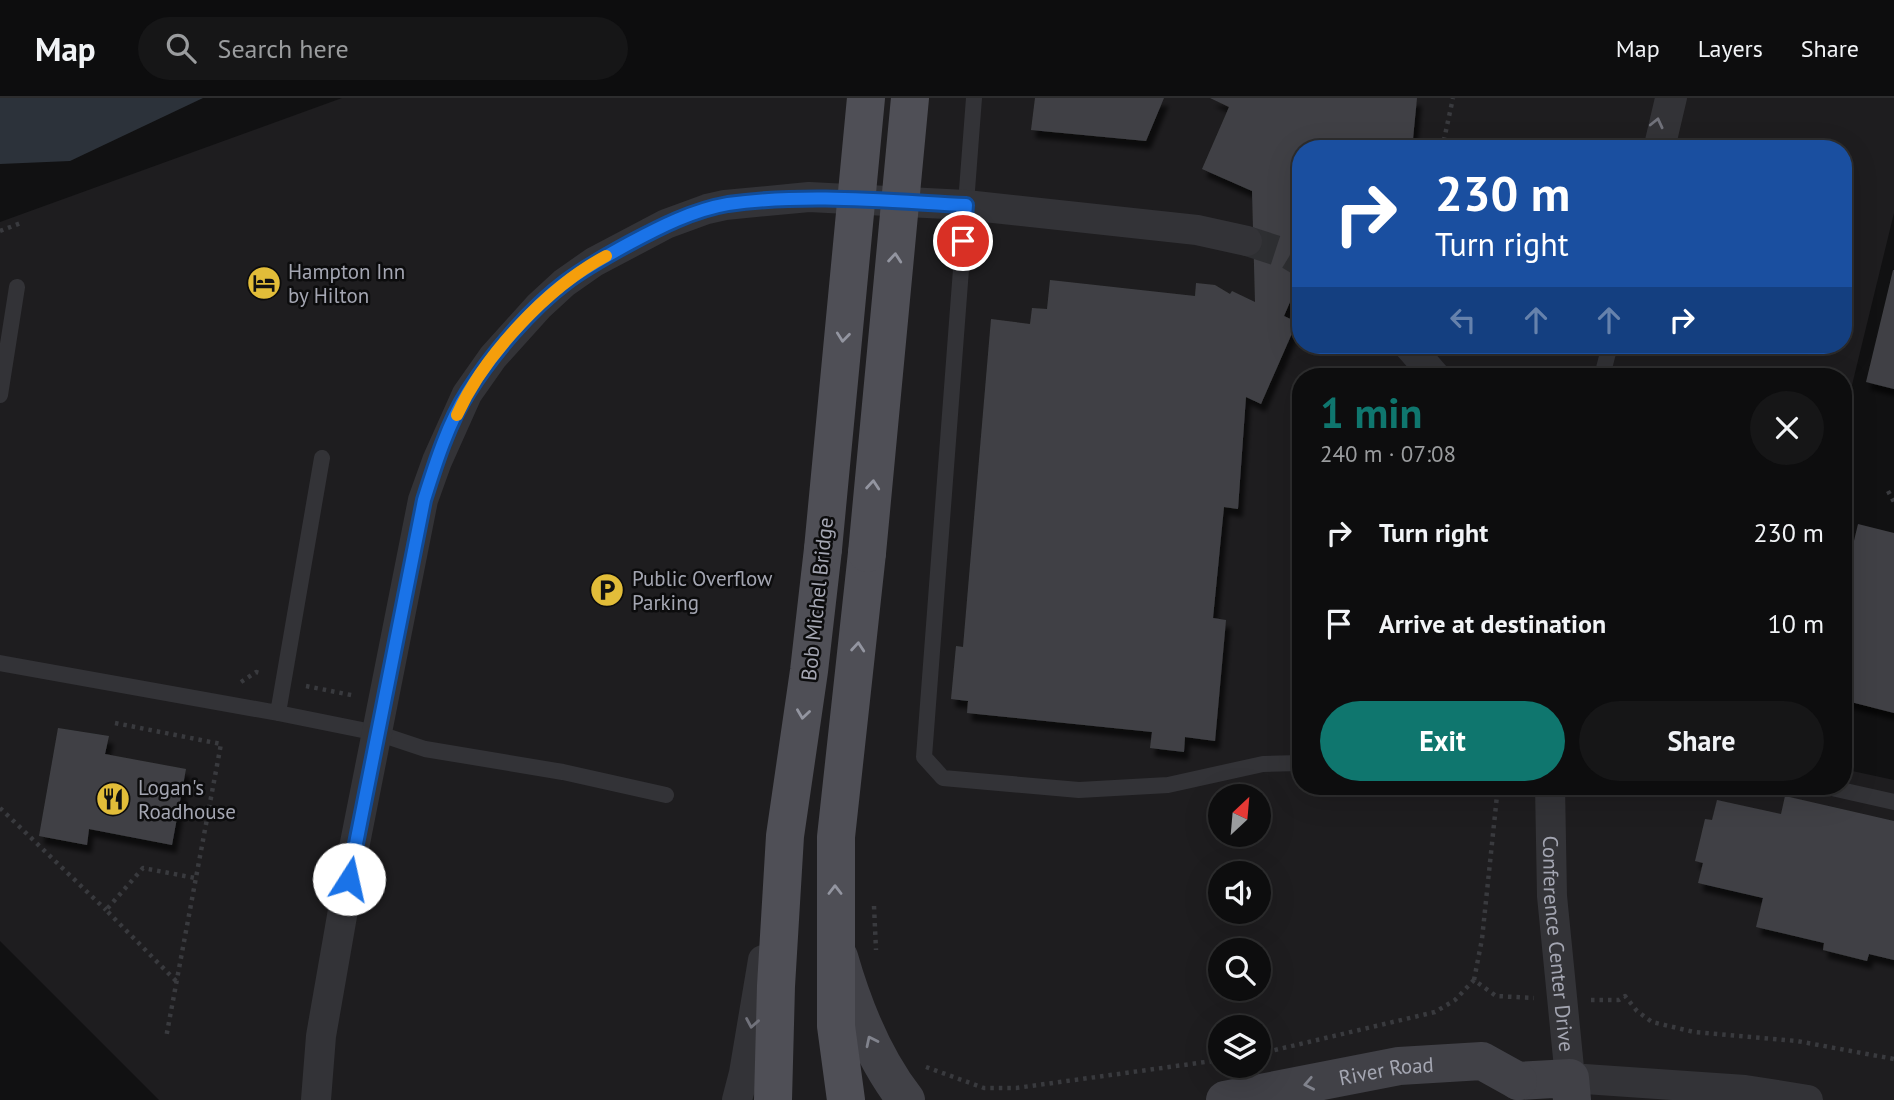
<!DOCTYPE html>
<meta charset="utf-8">
<style>
body{margin:0;font-family:"PT Sans",sans-serif;background:#161617;color:#f1f3f6;height:100vh;display:flex;flex-direction:column;font-size:26px;white-space:nowrap}
*{box-sizing:border-box;margin:0}
p{font-size:23px;color:#9a9c9e}
.icon{flex:none;width:38px;height:38px;fill:none;stroke:currentColor;stroke-width:2;stroke-linecap:round;stroke-linejoin:round}
.map{position:relative;flex:1;overflow:hidden}
.sheet{position:absolute;left:1292px;top:270px;width:560px;height:427px;display:flex;flex-direction:column;background:#0d0d0e;border-radius:28px;box-shadow:0 7px 28px #0002,0 0 0 2px #2d2d2e}
.sheet>*{flex:none}
.hud{position:absolute;left:1292px;top:42px;width:560px;height:214px;border-radius:28px;box-shadow:0 7px 28px #0002,0 0 0 2px #2d2d2e;background:#1a4fa0;color:#fff;overflow:hidden}
.needle{width:46px;rotate:26deg}
.fabs{position:absolute;left:1208px;top:686px;display:grid;gap:14px}
.fabs a{display:grid;place-items:center;width:63px;height:63px;border-radius:50%;background:#0d0d0e;box-shadow:0 7px 28px #0002,0 0 0 2px #2d2d2e;font-size:35px}
.pin{position:absolute;display:grid;place-items:center;width:60px;height:60px;color:#fff;margin:-30px;border:4px solid #fff;border-radius:50%;box-shadow:0 2px 7px #0007}
.me{position:absolute;width:77px;margin:-38px;rotate:10deg;stroke-linejoin:round;filter:drop-shadow(0 0 5px #0008)}
.turn{display:flex;align-items:center;gap:24px;height:147px;padding:0 28px;font-size:32px}
.turn .icon{width:91px;height:91px;stroke-width:2.5}
.turn b{display:block;font-size:49px;line-height:60px}
.lanes{display:flex;align-items:center;height:66px;padding:0 28px;background:#0003;justify-content:center;gap:35px;direction:ltr}
.lanes .off{opacity:.35}
.round{display:grid;place-items:center;flex:none;width:74px;height:74px;border-radius:37px;background:#161617}
.head{display:flex;align-items:center;justify-content:space-between;height:119px;padding:0 28px}
h1{font-size:42px;font-weight:600;line-height:52px;color:#0f766e}
.button{display:flex;gap:14px;margin-top:auto;padding:14px 28px}
.button a{flex:1;height:80px;border-radius:42px;background:#0f766e;color:#fff;font-size:28px;font-weight:600;line-height:80px;text-align:center}
.button a+a{background:#161617;color:#f1f3f6}
ul{padding:0;list-style:none}
li{display:flex;align-items:center;gap:21px;height:91px;padding:0 28px}
li div{flex:1}
li b{display:block;font-size:26px}
li em{font-style:normal}
header{display:flex;align-items:center;gap:42px;box-sizing:border-box;height:98px;padding:0 35px;background:#0d0d0e;border-bottom:2px solid #2d2d2e}
header strong{font-size:33px}
nav{display:flex;gap:38px;margin-inline-start:auto;font-size:24px}
.search{width:490px;height:63px;background:#161617;display:flex;align-items:center;gap:18px;box-sizing:border-box;padding:0 24px;border-radius:38px;color:#9a9c9e;font-size:26px}
.map>svg:first-child{display:block}
</style>
<header>
<strong>Map</strong>
<div class="search"><svg class="icon" aria-label="search" viewBox="0 0 24 24"><circle cx="10" cy="10" r="6"/><path d="M15 15l6 6"/></svg>Search here</div>
<nav><a>Map</a><a>Layers</a><a>Share</a></nav>
</header>
<div class="map">
<svg width="1894" height="1002" viewBox="0 0 1894 1002">
<defs>
<filter id="shadow"><feDropShadow dx="4.5" dy="8" stdDeviation="2" flood-color="#0009"/></filter>
</defs>
<rect width="100%" height="100%" fill="#111112"/>
<path fill="#1e1d1f" fill-rule="evenodd" d="M342 0H1894V115L1843 324V278H1300V688H1843V671L1894 682V1002H159L0 843V124ZM1300 51H1843V247H1300ZM1220 698H1258V737H1220ZM1220 775H1258V814H1220ZM1220 852H1258V891H1220ZM1220 929H1258V968H1220Z"/>
<path fill="#2c323a" d="M0 0H203L70 63 0 66Z"/>
<path fill="#404145" filter="url(#shadow)" d="M1035 0H1164L1146 43 1031 32Z
M1210 0H1417L1412 51H1363L1364 47 1359 45 1356 51H1300V181L1284 218 1297 224 1261 306 1246 299 1238 411 1224 409 1213 520 1226 522 1215 643 1185 639 1184 654 1150 650 1152 634 967 615 968 603 951 601 956 548 963 549 991 221 1030 226 1032 210 1047 211 1050 182 1195 198 1196 185 1215 187 1230 196 1232 193 1255 204 1252 93 1202 71 1229 9Z
M1893 172H1894V291L1866 284Z
M1858 426 1894 435V615L1843 602V489Z
M58 630 109 638 105 656 186 671 172 747 89 731 87 747 39 738Z
M1785 698 1894 723V862L1869 856 1867 863 1823 852 1824 845 1756 829 1763 800 1698 785 1703 765 1695 763 1705 721 1712 722 1717 702 1781 716Z"/>
<g fill="none" stroke-linecap="round" stroke-linejoin="round">
<path stroke="#2e2f32" stroke-width="30" stroke-dasharray="30 15" stroke-linecap="butt" d="M1247 143 1290 157 1300 163"/>
<path stroke="#393a3e" stroke-width="4.5" stroke-dasharray="3.5 5" stroke-linecap="butt" d="M1442 51 1453 0
M0 133 21 125
M1888 393 1894 404
M241 584 256 574 260 575
M306 588 356 598
M115 625 221 646 166 940
M0 710 106 812
M874 808 876 852
M1474 882 1482 841 1498 688
M176 883 106 812 143 770 195 780
M1591 902H1619L1625 898 1637 913 1652 924 1694 934 1797 943 1894 961
M1258 956 1435 914 1455 902 1474 882 1496 898 1534 900
M926 969 984 990H1016L1220 962"/>
<path stroke="#333337" stroke-width="16" d="M974 0 924 659 943 680 1079 692 1168 687 1263 666 1300 665
M1651 51 1663 0
M1667 51 1679 0
M1602 278 1610 247
M0 297 17 189
M0 565 278 615 377 635 425 651 563 674 666 697
M278 615 322 360
M1823 688 1894 704"/>
<g stroke="#333337" stroke-width="30">
<path d="M1408 247 1435 278"/>
<path id="s1" d="M1550 688 1552 798 1570 980 1745 992 1808 1002"/>
<path d="M316 1002 321 938 353 755 423 402 437 363 467 296 493 259 539 208 564 185 594 164 666 126 707 111 725 107 809 99 966 107 1197 132 1247 143"/>
<path d="M737 1002 744 975 763 862"/>
</g>
<g stroke="#414147" stroke-width="38">
<path d="M839 859C853 908 874 961 906 1002"/>
<path d="M1518 983 1570 980 1572 1002"/>
<path id="s2" d="M1225 1002 1399 968 1482 963 1518 983"/>
</g>
<path stroke="#4f4f56" stroke-width="38" d="M773 1002 776 888 785 738 809 573 823 451
M846 1002 836 928V739L867 455"/>
<path stroke="#4f4f56" stroke-width="38" d="M823 451 866 0
M867 455 910 0"/>
</g>
<defs><path id="oneway-chevron" d="M-2-3.5L2.5 0L-2 3.5" fill="none" stroke-width="1.6" stroke-linecap="round" stroke-linejoin="round" transform="scale(1.75)"/></defs>
<g stroke="#71727b">
<use href="#oneway-chevron" transform="translate(1657 25) rotate(-77)"/>
<use href="#oneway-chevron" transform="translate(752 925) rotate(100)"/>
</g>
<g stroke="#9395a0">
<use href="#oneway-chevron" transform="translate(895 160) rotate(-85)"/>
<use href="#oneway-chevron" transform="translate(843 239) rotate(96)"/>
<use href="#oneway-chevron" transform="translate(873 387) rotate(-85)"/>
<use href="#oneway-chevron" transform="translate(858 549) rotate(-85)"/>
<use href="#oneway-chevron" transform="translate(803 616) rotate(98)"/>
<use href="#oneway-chevron" transform="translate(835 792) rotate(-90)"/>
</g>
<g stroke="#81838d">
<use href="#oneway-chevron" transform="translate(871 943) rotate(-116)"/>
<use href="#oneway-chevron" transform="translate(1309 986) rotate(169)"/>
</g>
<g fill="none" stroke-linecap="round" stroke-linejoin="round">
<g stroke="#114b97" stroke-width="18">
<path id="route" d="M349 781 424 402C435 367 448 325 468 294 492 256 530 211 566 184 586 169 608 157 630 145 660 129 693 112 728 106 807 95 886 103 966 107L963 143"/>
</g>
<use href="#route" stroke="#1a73e8" stroke-width="12"/>
<path stroke="#f59e0b" stroke-width="12" d="M457 317C484 257 548 189 606 158"/>
</g>
<defs>
<g id="hotel-disc" transform="scale(1.75)"><circle r="9.5" fill="#e2bd39" stroke="#0c0c0d"/><path d="M-6-4.5h1.5V1H6V5H4.5V3h-9V5H-6ZM-4 0a1.8 1.8 0 1 1 3.6 0ZM.5 0V-2.5h3Q6-2.5 6 0Z" fill="#111"/></g>
<g id="parking-disc" transform="scale(1.75)"><circle r="9.5" fill="#e2bd39" stroke="#0c0c0d"/><path d="M-3.5-5.5H1a3.5 3.5 0 0 1 0 7H-1V5.5H-3.5ZM-1-3.4V-.6H.8a1.4 1.4 0 0 0 0-2.8Z" fill="#111"/></g>
<g id="restaurant-disc" transform="scale(1.75)"><circle r="9.5" fill="#e2bd39" stroke="#0c0c0d"/><path d="M-5-6h1v4h1v-4h1v4h1v-4h1v5L-1.5 .5V6h-2V.5L-5-1ZM5-6V6H3V1.5H1.5Q1.5-4 5-6Z" fill="#111"/></g>
</defs>
<g fill-rule="evenodd">
<use href="#hotel-disc" x="264" y="185"/>
<use href="#parking-disc" x="607" y="492"/>
<use href="#restaurant-disc" x="113" y="701"/>
</g>
<g text-anchor="middle" dominant-baseline="central" stroke-width="5" stroke-linejoin="round" paint-order="stroke">
<g font-size="21" fill="#a4a6b2" stroke="#0c0c0d" text-anchor="start">
<text x="288" y="173">Hampton Inn<tspan x="288" dy="24">by Hilton</tspan></text>
<text x="632" y="480">Public Overflow<tspan x="632" dy="24">Parking</tspan></text>
<text x="138" y="689">Logan's<tspan x="138" dy="24">Roadhouse</tspan></text>
</g>
<g font-size="21" fill="#a4a6b2" stroke="#0c0c0d">
<text transform="translate(817 501) rotate(-84)">Bob Michel Bridge</text>
<text stroke="none"><textPath href="#s1" startOffset="158">Conference Center Drive</textPath></text>
<text stroke="none"><textPath href="#s2" startOffset="164">River Road</textPath></text>
</g>
</g>
</svg>
<div class="fabs">
<a><svg class="needle" viewBox="-14 -14 28 28"><path d="M0-13l5 13h-10z" fill="#e53935"/><path d="M0 13l5-13h-10z" fill="#9a9c9e"/></svg></a>
<a><svg class="icon" aria-label="sound" viewBox="0 0 24 24"><path d="M4 9h4l5-4v14l-5-4H4zM17 9q2 3 0 6"/></svg></a>
<a><svg class="icon" aria-label="search" viewBox="0 0 24 24"><circle cx="10" cy="10" r="6"/><path d="M15 15l6 6"/></svg></a>
<a><svg class="icon" aria-label="layers" viewBox="0 0 24 24"><path d="M12 4l9 5-9 5-9-5zM3 14l9 5 9-5"/></svg></a>
</div>
<div class="pin" style="left:963px;top:143px;background:#d93025"><svg class="icon" aria-label="arrive" viewBox="0 0 24 24"><path d="M6 21V4h12l-3 4 3 4H6"/></svg></div>
<svg class="me" style="left:349px;top:781px" viewBox="-20 -20 40 40"><circle r="19" fill="#fff"/><path d="M0-13L10 11 0 6-10 11z" fill="#1a73e8"/></svg>
<div class="hud">
<div class="turn"><svg class="icon" aria-label="right" viewBox="0 0 24 24"><path d="M7 20v-9h11M14 6l5 5-5 5"/></svg><div><b>230 m</b>Turn right</div></div>
<div class="lanes"><svg class="icon off" aria-label="left" viewBox="0 0 24 24"><path d="M17 20v-9H6M10 6l-5 5 5 5"/></svg><svg class="icon off" aria-label="ahead" viewBox="0 0 24 24"><path d="M12 20V5M6 11l6-6 6 6"/></svg><svg class="icon off" aria-label="ahead" viewBox="0 0 24 24"><path d="M12 20V5M6 11l6-6 6 6"/></svg><svg class="icon" aria-label="right" viewBox="0 0 24 24"><path d="M7 20v-9h11M14 6l5 5-5 5"/></svg></div>
</div>
<section class="sheet">
<div class="head"><div><h1>1 min</h1><p>240 m · 07:08</p></div><a class="round"><svg class="icon" aria-label="close" viewBox="0 0 24 24"><path d="M6 6l12 12M18 6L6 18"/></svg></a></div>
<ul>
<li><svg class="icon" aria-label="right" viewBox="0 0 24 24"><path d="M7 20v-9h11M14 6l5 5-5 5"/></svg><div><b>Turn right</b></div><em>230 m</em></li>
<li><svg class="icon" aria-label="arrive" viewBox="0 0 24 24"><path d="M6 21V4h12l-3 4 3 4H6"/></svg><div><b>Arrive at destination</b></div><em>10 m</em></li>
</ul>
<div class="button"><a>Exit</a><a>Share</a></div>
</section>
</div>
